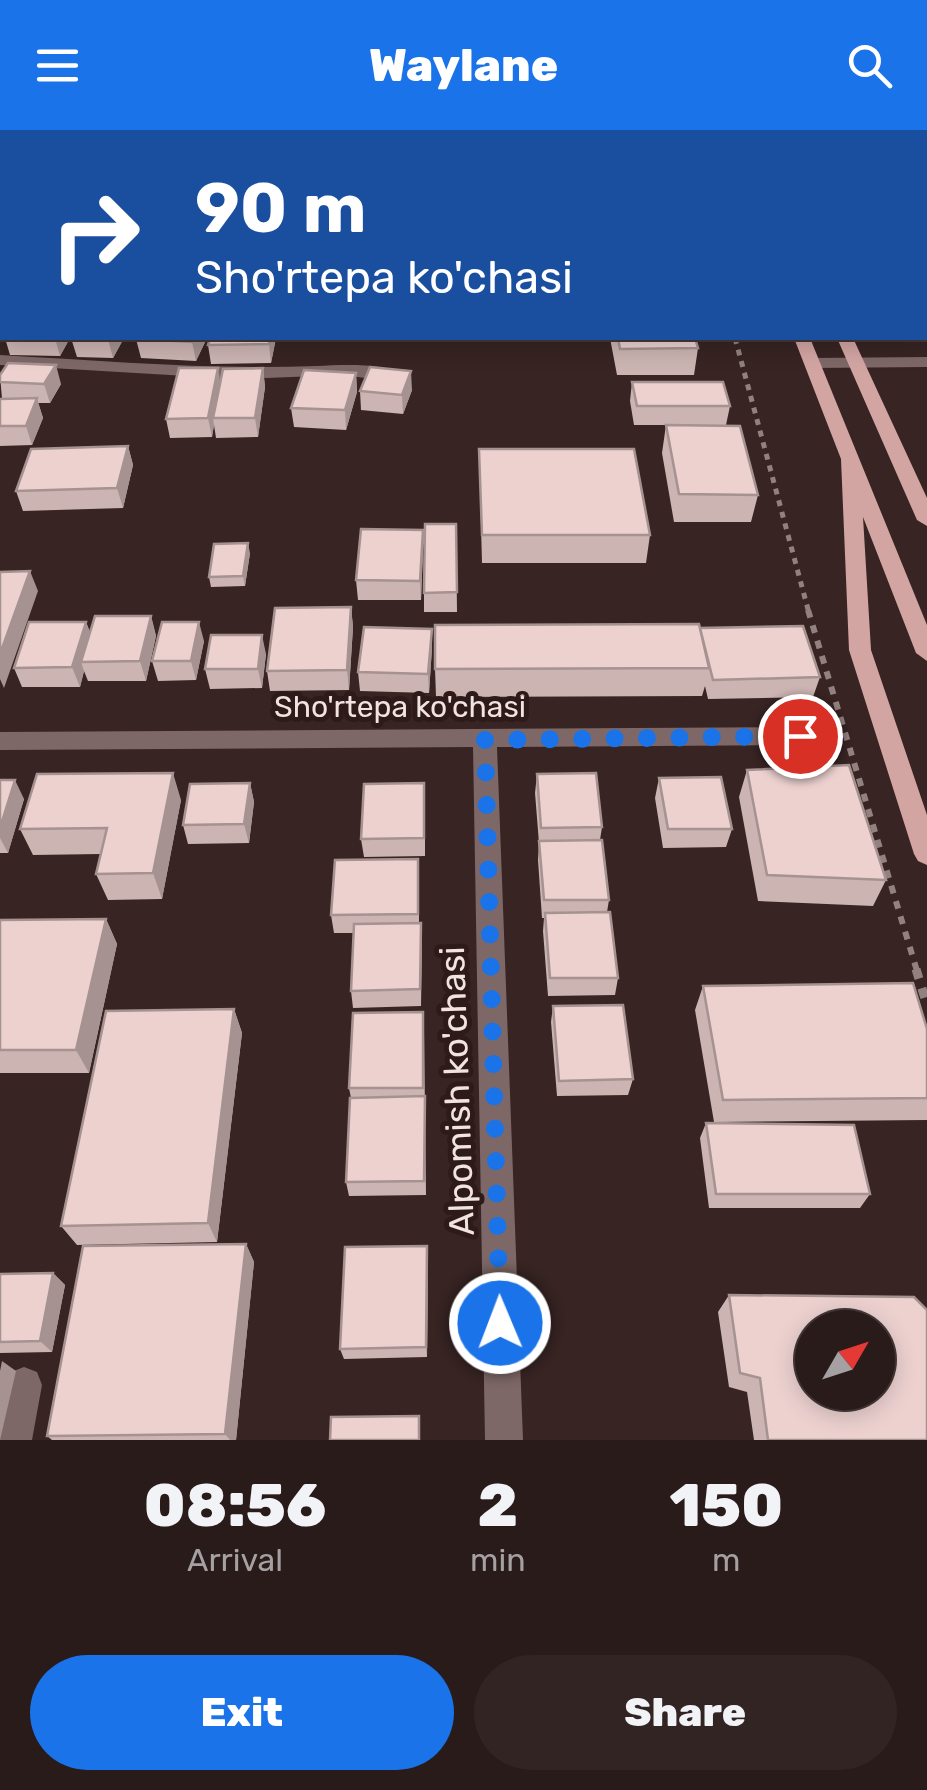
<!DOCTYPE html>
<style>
body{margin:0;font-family:Rubik,sans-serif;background:#312423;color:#f1f3f6;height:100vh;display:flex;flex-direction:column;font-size:38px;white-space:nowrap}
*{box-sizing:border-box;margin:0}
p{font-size:32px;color:#a5a1a2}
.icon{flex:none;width:55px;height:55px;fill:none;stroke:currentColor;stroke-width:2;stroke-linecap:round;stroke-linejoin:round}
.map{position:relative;height:1310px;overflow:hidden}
.sheet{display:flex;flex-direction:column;background:#291b1a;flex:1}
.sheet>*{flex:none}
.hud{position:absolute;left:0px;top:0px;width:928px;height:210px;box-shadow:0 5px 25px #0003,0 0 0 2px #453939;background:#1a4fa0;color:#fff;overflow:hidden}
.needle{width:65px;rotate:51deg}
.controls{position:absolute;left:795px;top:1180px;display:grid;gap:20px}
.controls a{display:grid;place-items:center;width:100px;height:100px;border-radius:50%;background:#291b1a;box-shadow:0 5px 25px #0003,0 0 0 2px #453939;font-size:50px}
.pin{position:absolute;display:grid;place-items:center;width:85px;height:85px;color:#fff;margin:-42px;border:5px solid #fff;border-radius:50%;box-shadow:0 2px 10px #0007}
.me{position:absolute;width:110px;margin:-55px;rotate:359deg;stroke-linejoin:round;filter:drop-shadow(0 0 8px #0008)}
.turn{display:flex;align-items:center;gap:35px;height:210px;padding:0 30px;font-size:45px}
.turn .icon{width:130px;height:130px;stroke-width:2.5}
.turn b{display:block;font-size:70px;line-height:85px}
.eta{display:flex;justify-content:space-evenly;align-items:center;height:170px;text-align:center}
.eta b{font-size:60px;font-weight:800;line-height:70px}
.cta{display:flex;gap:20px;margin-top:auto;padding:20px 30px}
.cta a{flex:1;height:115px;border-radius:60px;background:#1a73e8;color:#fff;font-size:40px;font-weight:800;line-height:115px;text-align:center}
.cta a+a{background:#312423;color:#f1f3f6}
header{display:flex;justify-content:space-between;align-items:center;height:130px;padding:0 30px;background:#1a73e8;color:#fff;font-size:45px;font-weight:800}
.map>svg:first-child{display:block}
</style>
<header><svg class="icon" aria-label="menu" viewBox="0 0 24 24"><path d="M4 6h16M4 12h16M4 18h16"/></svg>Waylane<svg class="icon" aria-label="search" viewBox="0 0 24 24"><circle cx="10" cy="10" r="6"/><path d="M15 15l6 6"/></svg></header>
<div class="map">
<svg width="927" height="1310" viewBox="0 0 927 1310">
<rect width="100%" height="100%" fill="#372423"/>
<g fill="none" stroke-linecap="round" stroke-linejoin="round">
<path stroke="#928180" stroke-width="5" stroke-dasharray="6 6" stroke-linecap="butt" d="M735 208 809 483"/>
<path stroke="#928180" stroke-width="6" stroke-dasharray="8 8" stroke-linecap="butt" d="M808 480 917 841"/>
<path stroke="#928180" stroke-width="9" stroke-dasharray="10 10" stroke-linecap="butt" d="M916 839 927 875"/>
<path fill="#7e6867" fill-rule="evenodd" d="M0 225C106 231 211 240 317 236 342 235 388 232 408 247L399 252 341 245 238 249 0 235Z
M927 227V237L813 238 804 233 813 228Z
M800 597 812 606 800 615 497 617 523 1310H485L473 617 0 620V602Z
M24 1237 37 1242 42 1255 32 1310H0V1283L11 1242Z"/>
<path fill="#d2a5a3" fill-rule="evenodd" d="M714 0H726L727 2H715Z
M747 0H759L760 2H748Z
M794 208H810L927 495V531L916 523 863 387 871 520 927 685V735L918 731 914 724 849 520 841 329Z
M837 208H853L927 368V396L917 390Z"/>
</g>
<path fill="#cbb4b2" d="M96 0H151L149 2H97Z
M196 0H251L252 2H217Z
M925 32H927V168L925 165Z
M0 114H2V152H0Z
M5 208H70L60 226 10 225Z
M71 208H124L113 228 77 227Z
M207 208 196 231 141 228 136 209Z
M276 208 271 233 211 234 208 215Z
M610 208H695L698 218 694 245H617Z
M263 238 265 257 258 307 216 308 214 295 212 307 170 308 166 289 220 250Z
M356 243 357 262 346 300 294 297 291 278Z
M0 245 61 254 50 273H38L43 288 32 315 0 316V269H2Z
M632 252 730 276 726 295H634L630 271Z
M412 260 403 284 361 280 360 261Z
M666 295 758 365 751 392H674L662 323Z
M128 316 133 335 123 378 23 381 16 361Z
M479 319 650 405 646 433H482Z
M456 394 457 482H424V463Z
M423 419 421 470H358L356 450Z
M250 423 245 456 211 457 209 447Z
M351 477 353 497 349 560 270 561 267 541Z
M151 486 156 506 146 551H88L84 541 80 557H22L14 538 86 492 90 502Z
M700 499 820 547 813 567 708 569 705 556 702 566 436 567 435 539Z
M204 511 196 550 158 551 152 531Z
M432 518 429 563 360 561 358 542Z
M266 524 262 558 210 559 205 539Z
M747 640 886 750 873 776 758 771 739 667Z
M537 644 602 697 600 710 609 770 607 782 618 848 615 865 548 866 543 801 544 788H542L538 730 539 713 535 663Z
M659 648 732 699 726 717 663 718 655 668Z
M0 650 24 669 8 723H0Z
M250 653 254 672 249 713 188 714 183 695Z
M181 670 162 769 108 770 96 744 101 724 33 725 20 699Z
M425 672V726L364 727 361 709Z
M419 747V793H421L422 811 421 876 353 878 351 861 354 803H334L331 785Z
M106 789 117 814 89 943H0V790Z
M703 856 927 899V990L714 992 695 880Z
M553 876 633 949 628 965 557 966 551 892Z
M234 879 242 903 217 1112 77 1115 61 1096Z
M424 899 426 1065 349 1066 346 1052 351 968 349 958Z
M706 993 870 1064 860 1078H709L700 1008Z
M246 1114 254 1132 236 1310H52L47 1306Z
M428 1129 427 1227 344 1229 340 1219Z
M53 1143 65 1155 52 1222 0 1223V1144Z
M729 1165 927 1310H754L747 1262 729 1257 718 1182Z"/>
<path fill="#a59291" d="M55 208H70L60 226Z
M109 208H124L113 228 108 209Z
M194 208H207L196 231 192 212Z
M270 208H276L271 233 269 214Z
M56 235 61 254 50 273 44 254Z
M218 238 221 256 213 288 214 295 212 307 208 288Z
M263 238 265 257 258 307 255 288Z
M411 241 412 260 403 284 402 265Z
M356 243 357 262 346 300 345 280Z
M37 268 43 288 32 315 26 296Z
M128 316 133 335 123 378 117 358Z
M423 400V419L421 470 420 451Z
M248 413 250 423 245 456 243 446Z
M30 441 38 461 4 558 0 549V524Z
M351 477 353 497 349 560 347 540Z
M151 486 156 506 146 551 140 531Z
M86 492 93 511 81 532 84 541 80 557 72 537Z
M199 492 204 511 196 550 191 531Z
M432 499V518L429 563 428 544Z
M262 505 266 524 262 558 258 539Z
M173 643 181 670 162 769 153 743Z
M15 650 24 669 8 723 0 708V698Z
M250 653 254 672 249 713 244 694Z
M106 789 117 814 89 943 76 920Z
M234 879 242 903 217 1112 208 1093Z
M246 1114 254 1132 236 1310H230L225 1304Z
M427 1116 428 1129 427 1227 426 1217Z
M53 1143 65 1155 52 1222 40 1211Z
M2 1231 16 1241 0 1310V1241Z"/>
<path fill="#ecd1cf" stroke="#a59291" stroke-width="2.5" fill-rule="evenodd" d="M103 0H143L141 2H121L122 1Z
M228 0H249L246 2H225Z
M372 0H641V2H372Z
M925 32H927V107L925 104Z
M0 114H2V134H0Z
M137 208H194L192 212 136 209Z
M210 208H270L269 214 208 215Z
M618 208H695L698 218 620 219Z
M8 233 56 235 44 254 0 252V245Z
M370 237 411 241 402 265 360 261Z
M179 238H218L208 288 166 289Z
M263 238 255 288H213L223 239Z
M304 240 356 243 345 280 291 278Z
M632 252H723L730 276H637Z
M37 268 26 296H0V269Z
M666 295 740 296 758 365 679 364Z
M128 316 117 358 16 361 31 319Z
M479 319H634L650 405H482Z
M425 394H456L457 462 424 463Z
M361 399 423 400 420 451 356 450Z
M248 413 243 446 209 447 214 414Z
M30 441 0 524V442Z
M351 477 347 540 267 541 275 478Z
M95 486H151L140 531 81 532Z
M29 492H86L72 537 14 538Z
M162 492H199L191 531H152Z
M699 494 709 538 435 539V495Z
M803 496 820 547 713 550 700 498Z
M364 497 432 499 428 544 358 542Z
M211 505H262L258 539H205Z
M849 635 886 750 767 745 747 640Z
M173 643 153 743 96 744 107 698 20 699 37 644Z
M596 643 602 697 541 698 537 644Z
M721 647 732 699H668L659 648Z
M0 650H15L0 698Z
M250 653 244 694 183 695 190 654Z
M424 653V708L361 709 364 654Z
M602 710 609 770H544L539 711Z
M418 729V784L331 785 335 730Z
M610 782 618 848H550L545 783Z
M106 789 76 920H0V790Z
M421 793 420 859 351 861 354 794Z
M913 853 927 899V968L723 970 703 856Z
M623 875 633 949 559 951 553 876Z
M234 879 208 1093 61 1096 106 881Z
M423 882V958H349L353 883Z
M425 966 424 1051 346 1052 350 968Z
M706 993 854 995 870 1064H716Z
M246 1114 225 1304 47 1306 83 1116Z
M427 1116 426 1217 340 1219 345 1117Z
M53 1143 40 1211 0 1212V1144Z
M729 1165 914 1167 927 1180V1310H768L760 1248 740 1243ZM812 1198H878V1262H812Z
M419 1286V1310H330L331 1287Z"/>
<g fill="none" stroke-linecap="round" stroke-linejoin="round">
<path stroke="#1a73e8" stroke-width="18" stroke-dasharray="0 32.4" d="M500 1193 485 610 800 606"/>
</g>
<g text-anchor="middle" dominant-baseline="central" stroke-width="10" stroke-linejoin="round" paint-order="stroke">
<g font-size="30" fill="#f1e3e2" stroke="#2d1a19">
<text x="400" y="577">Sho'rtepa ko'chasi</text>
</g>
<g font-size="35" fill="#f1e3e2" stroke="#2d1a19">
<text transform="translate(457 961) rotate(-92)">Alpomish ko'chasi</text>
</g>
</g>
</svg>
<div class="controls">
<a><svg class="needle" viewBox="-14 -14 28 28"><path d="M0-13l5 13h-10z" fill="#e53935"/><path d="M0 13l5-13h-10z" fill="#a5a1a2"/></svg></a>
</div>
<div class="pin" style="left:800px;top:606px;background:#d93025"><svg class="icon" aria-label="arrive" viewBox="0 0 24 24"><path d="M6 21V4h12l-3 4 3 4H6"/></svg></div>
<svg class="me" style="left:500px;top:1193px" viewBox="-20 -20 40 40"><circle r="17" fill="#1a73e8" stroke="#fff" stroke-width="3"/><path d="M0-11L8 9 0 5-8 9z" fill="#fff"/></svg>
<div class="hud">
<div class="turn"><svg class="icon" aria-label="right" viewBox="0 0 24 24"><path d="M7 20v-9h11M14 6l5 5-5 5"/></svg><div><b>90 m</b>Sho'rtepa ko'chasi</div></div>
</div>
</div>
<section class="sheet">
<div class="eta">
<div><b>08:56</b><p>Arrival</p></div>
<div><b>2</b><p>min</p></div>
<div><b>150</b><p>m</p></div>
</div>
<div class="cta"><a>Exit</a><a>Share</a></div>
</section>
